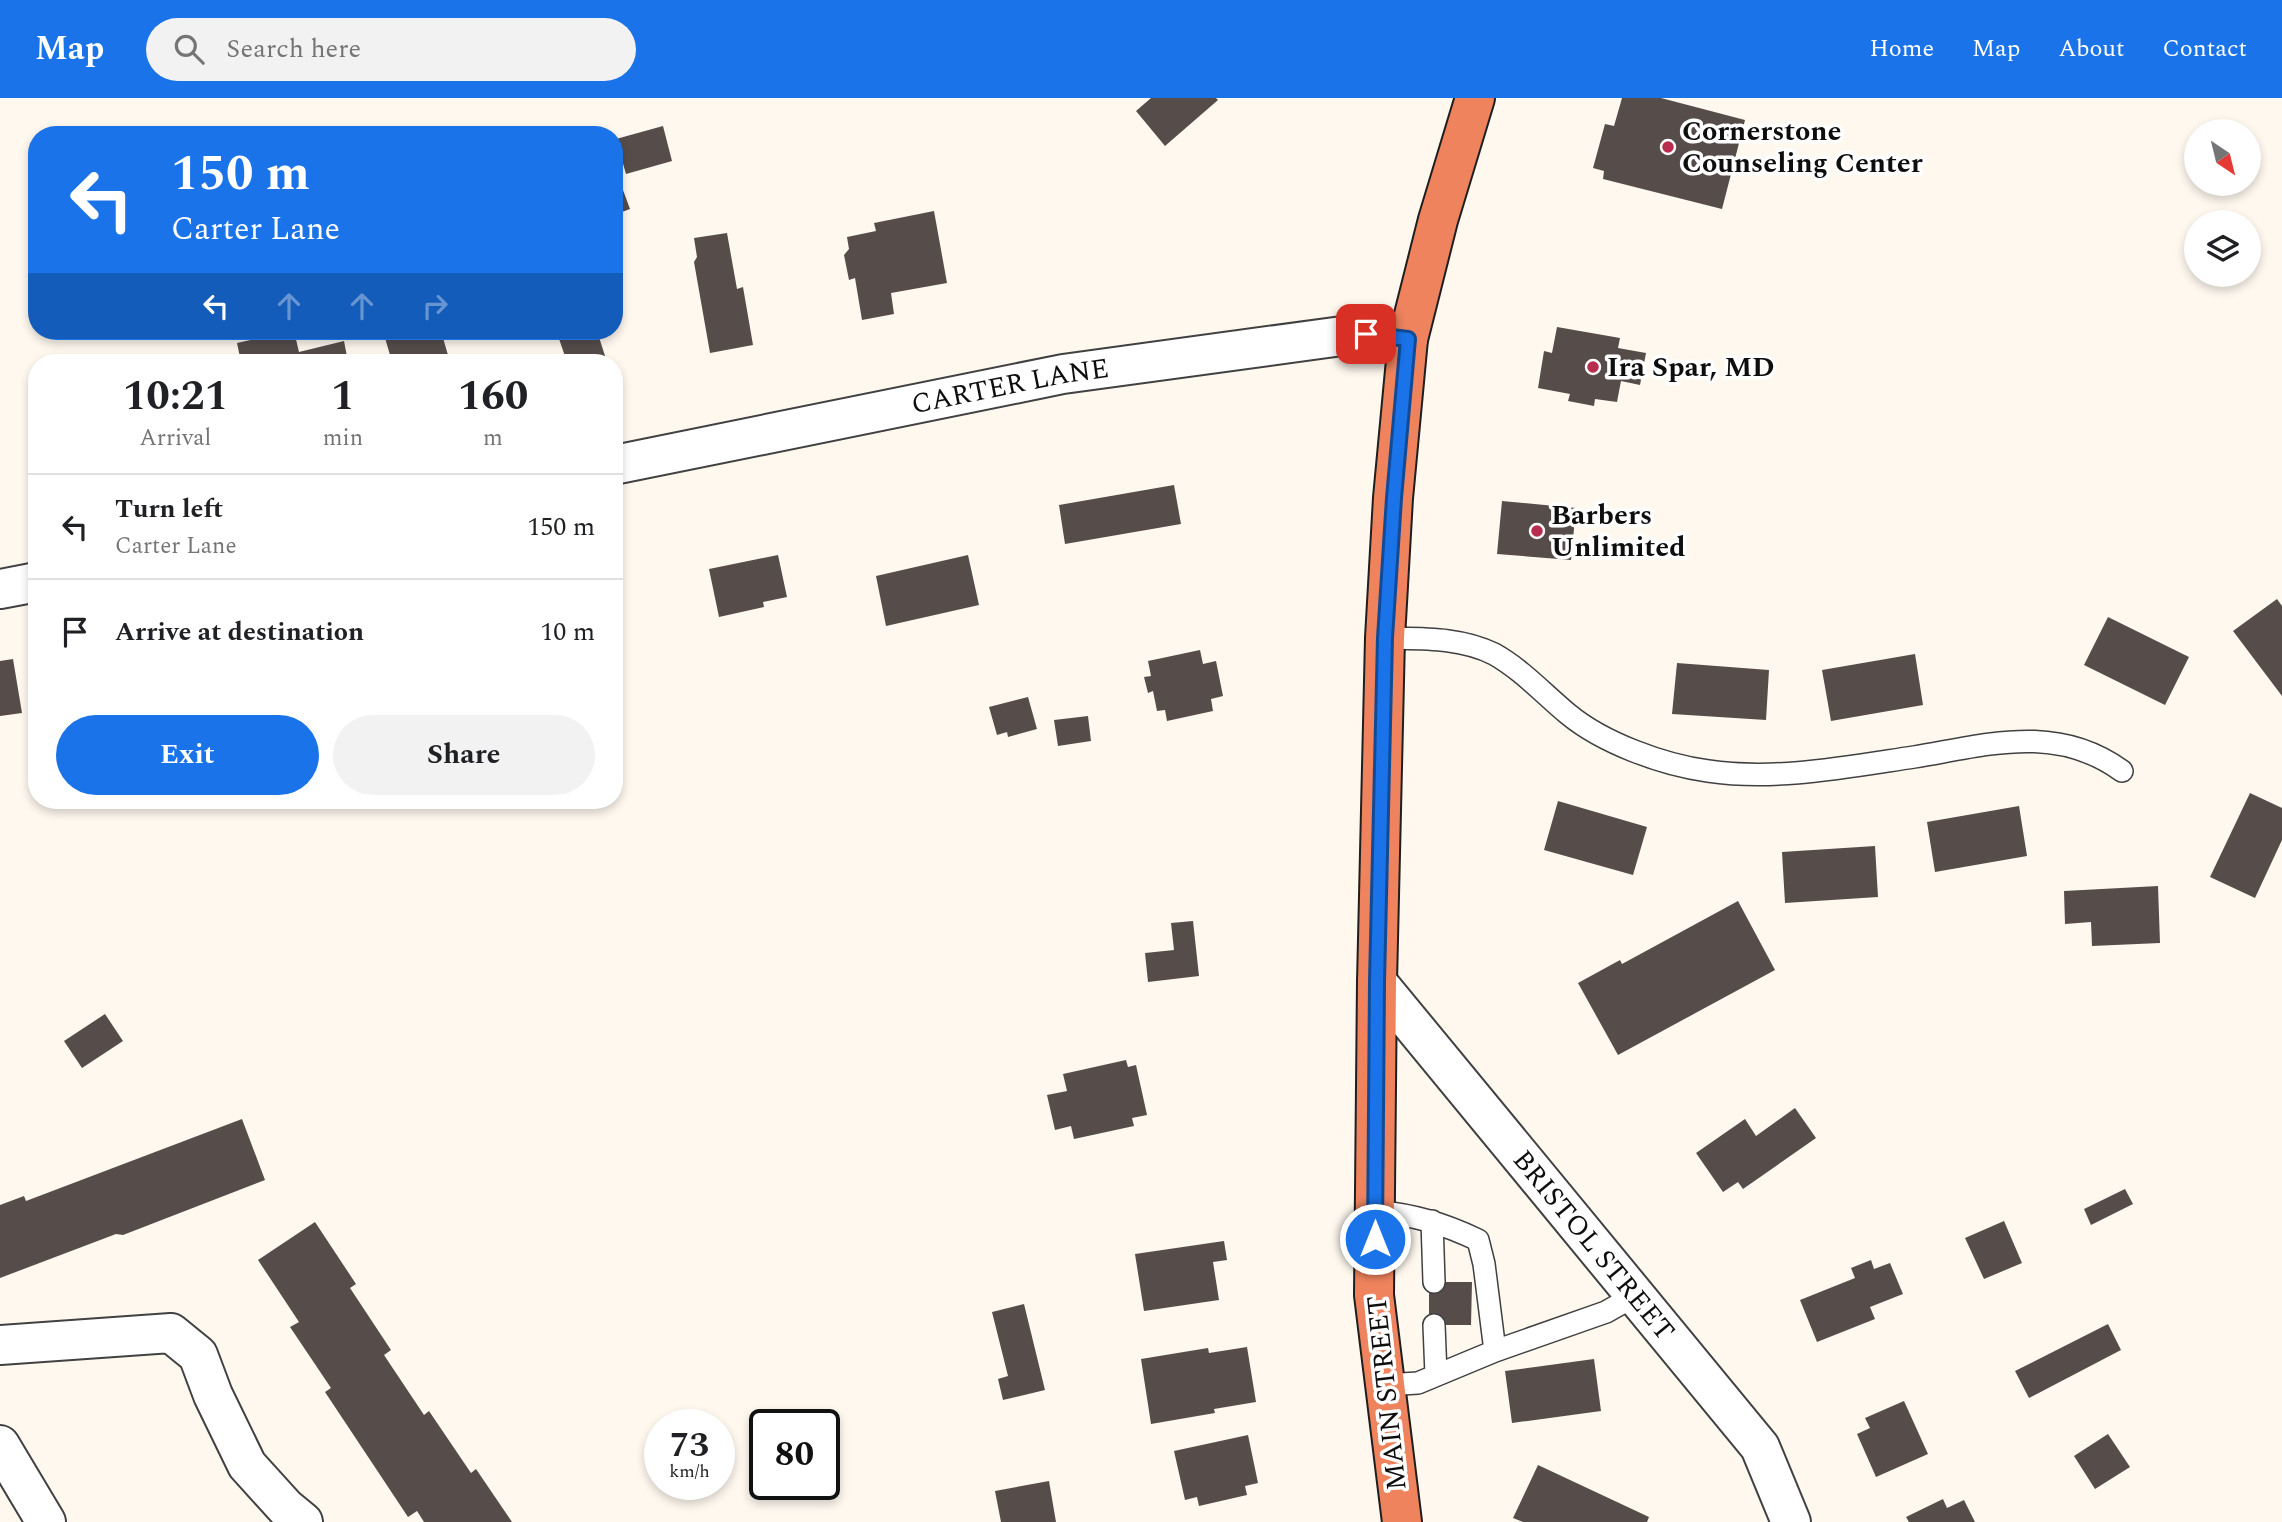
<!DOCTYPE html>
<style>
body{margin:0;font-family:Spectral,serif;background:#f2f2f2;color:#202124;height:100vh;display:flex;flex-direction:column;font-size:26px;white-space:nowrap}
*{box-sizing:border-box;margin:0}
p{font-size:23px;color:#757577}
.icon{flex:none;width:38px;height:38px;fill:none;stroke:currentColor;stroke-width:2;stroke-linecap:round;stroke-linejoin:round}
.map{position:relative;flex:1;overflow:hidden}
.side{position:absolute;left:28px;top:256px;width:595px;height:455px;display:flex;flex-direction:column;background:#fff;border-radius:28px;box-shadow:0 4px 10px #0003}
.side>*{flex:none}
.hud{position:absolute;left:28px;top:28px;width:595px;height:214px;border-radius:28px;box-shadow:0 4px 10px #0003;background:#1a73e8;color:#fff;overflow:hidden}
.needle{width:46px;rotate:145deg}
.controls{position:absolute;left:2184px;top:21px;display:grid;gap:14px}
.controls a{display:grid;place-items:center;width:77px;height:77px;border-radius:50%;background:#fff;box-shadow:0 4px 10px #0003;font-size:35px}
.speed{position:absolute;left:644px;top:1311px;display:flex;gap:14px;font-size:35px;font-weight:700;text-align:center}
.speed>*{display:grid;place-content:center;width:91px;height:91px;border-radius:50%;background:#fff;box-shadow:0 4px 10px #0003;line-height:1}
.speed small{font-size:18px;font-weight:400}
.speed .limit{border:4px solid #111;border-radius:10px;background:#fff;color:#111}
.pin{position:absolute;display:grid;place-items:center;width:60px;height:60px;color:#fff;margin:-30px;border-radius:14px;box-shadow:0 4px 10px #0006}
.me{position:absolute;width:77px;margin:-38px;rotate:0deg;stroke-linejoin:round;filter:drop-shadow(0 0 5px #0008)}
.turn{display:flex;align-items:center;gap:24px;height:147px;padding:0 28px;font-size:32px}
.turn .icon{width:91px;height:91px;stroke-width:2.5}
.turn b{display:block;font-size:49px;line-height:60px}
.lanes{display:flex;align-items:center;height:66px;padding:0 28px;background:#0003;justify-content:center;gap:35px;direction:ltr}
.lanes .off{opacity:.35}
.eta{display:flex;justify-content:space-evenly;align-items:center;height:119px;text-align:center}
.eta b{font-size:42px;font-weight:700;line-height:49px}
.button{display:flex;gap:14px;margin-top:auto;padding:14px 28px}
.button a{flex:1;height:80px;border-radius:42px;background:#1a73e8;color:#fff;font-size:28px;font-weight:700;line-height:80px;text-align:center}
.button a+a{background:#f2f2f2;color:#202124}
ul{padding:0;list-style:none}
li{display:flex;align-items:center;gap:21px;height:105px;padding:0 28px;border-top:2px solid #e0e0e0}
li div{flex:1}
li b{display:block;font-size:26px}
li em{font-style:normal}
header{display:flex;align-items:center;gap:42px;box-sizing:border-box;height:98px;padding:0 35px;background:#1a73e8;color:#fff}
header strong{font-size:33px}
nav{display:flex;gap:38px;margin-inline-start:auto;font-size:24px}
.search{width:490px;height:63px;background:#f2f2f2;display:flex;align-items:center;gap:18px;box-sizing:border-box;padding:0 24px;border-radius:38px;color:#757577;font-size:26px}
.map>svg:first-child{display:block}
</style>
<header>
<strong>Map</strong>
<div class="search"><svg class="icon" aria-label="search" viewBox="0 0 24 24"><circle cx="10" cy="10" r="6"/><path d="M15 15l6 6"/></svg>Search here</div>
<nav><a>Home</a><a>Map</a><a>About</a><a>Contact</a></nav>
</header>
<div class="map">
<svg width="2282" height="1424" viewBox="0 0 2282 1424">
<rect width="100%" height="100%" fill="#fef8ef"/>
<path fill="#564d4b" d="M1151 0H1216L1218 2 1165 48 1136 13Z
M1622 0H1661L1745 22 1722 111 1603 81 1604 73 1593 70 1605 26 1614 28Z
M663 28 672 63 626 76 616 41Z
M616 73 630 111 614 117V74Z
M934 113 947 185 891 195 894 216 862 222 855 180 849 182 844 157 849 151 847 139 876 133 874 125Z
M727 135 737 191 743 189 753 247 710 255 694 164 697 159 694 140Z
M1557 229 1620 240 1618 250 1646 255 1640 287 1621 283 1617 304 1595 301 1594 308 1568 303 1570 296 1538 290 1544 253 1552 255Z
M291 233H294L299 254 344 243 348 264H241L237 245Z
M383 233H441L450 264H392Z
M563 233H597L607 264H567L557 235Z
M1174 387 1181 426 1065 446 1059 407Z
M1502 403 1576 410 1571 462 1497 456Z
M778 457 787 499 763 504 764 509 719 519 709 471Z
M968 457 979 507 886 528 876 478Z
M2277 501 2282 508V598L2233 533Z
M2108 519 2189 559 2165 607 2084 567Z
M1200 552 1203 566 1216 563 1223 598 1211 601 1213 613 1167 623 1165 612 1157 613 1153 593 1148 595 1144 579 1151 578 1148 563Z
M1915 556 1923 607 1831 623 1822 572Z
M13 561 22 615 0 618V563Z
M1677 565 1769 572 1766 622 1672 616Z
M1028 599 1037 631 1008 639 1007 634 997 637 989 609Z
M1088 618 1091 643 1058 648 1054 622Z
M2250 695 2282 710V742L2255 800 2210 779Z
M1558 703 1647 729 1633 777 1544 752Z
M2019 708 2027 758 1935 774 1927 724Z
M1875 748 1878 799 1785 805 1782 754Z
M2158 788 2160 845 2092 848 2091 824 2065 826 2064 793Z
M1738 803 1775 872 1618 957 1578 885 1620 862 1622 866Z
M1193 823 1199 878 1148 884 1145 855 1174 852 1171 825Z
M105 916 123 943 82 970 64 943Z
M1126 962 1128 969 1136 967 1147 1017 1132 1020 1134 1028 1074 1041 1071 1028 1055 1032 1047 997 1067 993 1063 976Z
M1795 1010 1816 1040 1743 1091 1738 1084 1723 1094 1696 1055 1745 1021 1756 1038Z
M242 1021 265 1082 123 1137 116 1136 0 1180V1107L24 1098 26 1103Z
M2125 1091 2133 1106 2091 1127 2084 1111Z
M2004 1123 2022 1165 1984 1181 1965 1140Z
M315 1124 356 1186 350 1190 391 1252 384 1257 424 1317 429 1313 471 1375 476 1371 512 1424H424L417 1413 408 1419 325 1294 331 1290 290 1229 299 1224 258 1162Z
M1224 1143 1227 1162 1213 1164 1219 1202 1144 1213 1135 1156Z
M1871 1162 1874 1171 1890 1165 1903 1196 1870 1209 1875 1221 1817 1244 1800 1202 1855 1180 1851 1170Z
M1429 1184H1472L1471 1227H1429Z
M1024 1206 1045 1292 1003 1302 998 1281 1008 1278 992 1214Z
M2108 1226 2121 1252 2029 1300 2015 1273Z
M1247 1249 1256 1304 1214 1311 1215 1315 1151 1326 1141 1261 1208 1250 1209 1255Z
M1594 1261 1601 1313 1512 1325 1505 1273Z
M1904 1303 1928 1356 1876 1379 1857 1336 1870 1330 1865 1320Z
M2108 1336 2130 1369 2095 1391 2074 1358Z
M1248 1337 1258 1385 1245 1388 1247 1397 1199 1408 1197 1399 1185 1402 1174 1353Z
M1538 1367 1649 1419 1647 1424H1523L1513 1420Z
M1049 1383 1056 1424H1001L995 1393Z
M1943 1401 1947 1410 1964 1402 1975 1424H1909L1906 1419Z"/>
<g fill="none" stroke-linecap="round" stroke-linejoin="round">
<g stroke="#414141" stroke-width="24">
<path id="lane" d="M1385 540C1421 541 1460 539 1494 556 1521 571 1544 596 1568 616 1603 645 1663 667 1708 673 1776 683 1847 669 1914 659 1987 647 2056 625 2122 673
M1375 1113C1414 1117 1442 1125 1478 1142L1484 1166 1495 1253 1606 1214 1636 1197
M1432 1123 1434 1184
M1434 1227 1436 1277
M1385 1287 1418 1285 1495 1253"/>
</g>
<g stroke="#414141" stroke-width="42">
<g id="street">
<path id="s1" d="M614 367 1063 276 1342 238 1366 236 1408 241"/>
<path d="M0 491 37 484"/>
<path id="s2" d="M1377 884 1760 1349 1791 1424"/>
<path d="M0 1247 171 1235 198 1257 213 1297 247 1367 286 1410 303 1424"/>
<path d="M0 1347 46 1424"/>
</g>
</g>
<g stroke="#1f1f1f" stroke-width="42">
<path id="highway" d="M1402 1424 1374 1197 1377 884 1385 540 1393 400 1408 241 1438 122 1475 0"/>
</g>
<use href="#lane" stroke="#fff" stroke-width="21"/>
<use href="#street" stroke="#fff" stroke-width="38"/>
<use href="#highway" stroke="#ee835e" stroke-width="38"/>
</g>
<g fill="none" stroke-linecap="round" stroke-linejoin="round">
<g stroke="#114b97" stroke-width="18">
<path id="route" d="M1366 236 1408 241 1394 400 1385 540 1377 884 1375 1141"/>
</g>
<use href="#route" stroke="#1a73e8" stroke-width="12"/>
</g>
<g fill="#b82c4e" stroke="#fff" stroke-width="2.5">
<circle cx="1668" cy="49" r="7"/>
<circle cx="1593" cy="269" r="7"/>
<circle cx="1537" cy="433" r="7"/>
</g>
<g text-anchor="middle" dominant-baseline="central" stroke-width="7" stroke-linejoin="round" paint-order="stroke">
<g font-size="28" font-weight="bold" fill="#0e0e0e" stroke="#fff" text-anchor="start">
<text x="1682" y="33">Cornerstone<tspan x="1682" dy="32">Counseling Center</tspan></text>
<text x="1607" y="269">Ira Spar, MD</text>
<text x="1551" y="417">Barbers<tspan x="1551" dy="32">Unlimited</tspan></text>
</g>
<g font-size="28" fill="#0e0e0e" stroke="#fff">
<text stroke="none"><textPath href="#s1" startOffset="404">CARTER LANE</textPath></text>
<text stroke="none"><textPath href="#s2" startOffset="341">BRISTOL STREET</textPath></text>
<text transform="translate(1387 1295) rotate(-96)">MAIN STREET</text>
</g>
</g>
</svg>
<div class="controls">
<a><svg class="needle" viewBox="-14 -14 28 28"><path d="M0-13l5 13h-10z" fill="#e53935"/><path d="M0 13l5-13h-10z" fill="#757577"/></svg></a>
<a><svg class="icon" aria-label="layers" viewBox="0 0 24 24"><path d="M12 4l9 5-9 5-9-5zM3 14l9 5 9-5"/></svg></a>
</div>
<div class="speed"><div>73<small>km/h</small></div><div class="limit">80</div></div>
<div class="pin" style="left:1366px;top:236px;background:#d93025"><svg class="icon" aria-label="arrive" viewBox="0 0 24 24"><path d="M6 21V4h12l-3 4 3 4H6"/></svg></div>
<svg class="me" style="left:1375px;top:1141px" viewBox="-20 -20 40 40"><circle r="17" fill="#1a73e8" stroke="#fff" stroke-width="3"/><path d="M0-11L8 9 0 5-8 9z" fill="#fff"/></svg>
<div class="hud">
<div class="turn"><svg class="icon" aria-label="left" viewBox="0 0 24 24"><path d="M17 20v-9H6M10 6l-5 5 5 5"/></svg><div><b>150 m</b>Carter Lane</div></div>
<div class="lanes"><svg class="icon" aria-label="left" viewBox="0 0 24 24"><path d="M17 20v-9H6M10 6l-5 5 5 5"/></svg><svg class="icon off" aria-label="ahead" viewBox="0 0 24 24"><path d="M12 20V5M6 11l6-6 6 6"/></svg><svg class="icon off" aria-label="ahead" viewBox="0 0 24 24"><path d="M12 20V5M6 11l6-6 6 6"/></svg><svg class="icon off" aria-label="right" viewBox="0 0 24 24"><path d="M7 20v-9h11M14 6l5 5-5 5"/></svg></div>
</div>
<section class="side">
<div class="eta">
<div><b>10:21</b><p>Arrival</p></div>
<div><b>1</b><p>min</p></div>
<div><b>160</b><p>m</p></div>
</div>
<ul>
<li><svg class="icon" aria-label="left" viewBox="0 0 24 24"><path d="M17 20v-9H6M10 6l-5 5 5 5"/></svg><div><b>Turn left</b><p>Carter Lane</p></div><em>150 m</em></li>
<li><svg class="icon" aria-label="arrive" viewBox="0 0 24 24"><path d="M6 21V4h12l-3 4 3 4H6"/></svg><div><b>Arrive at destination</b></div><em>10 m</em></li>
</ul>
<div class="button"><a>Exit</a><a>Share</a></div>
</section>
</div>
